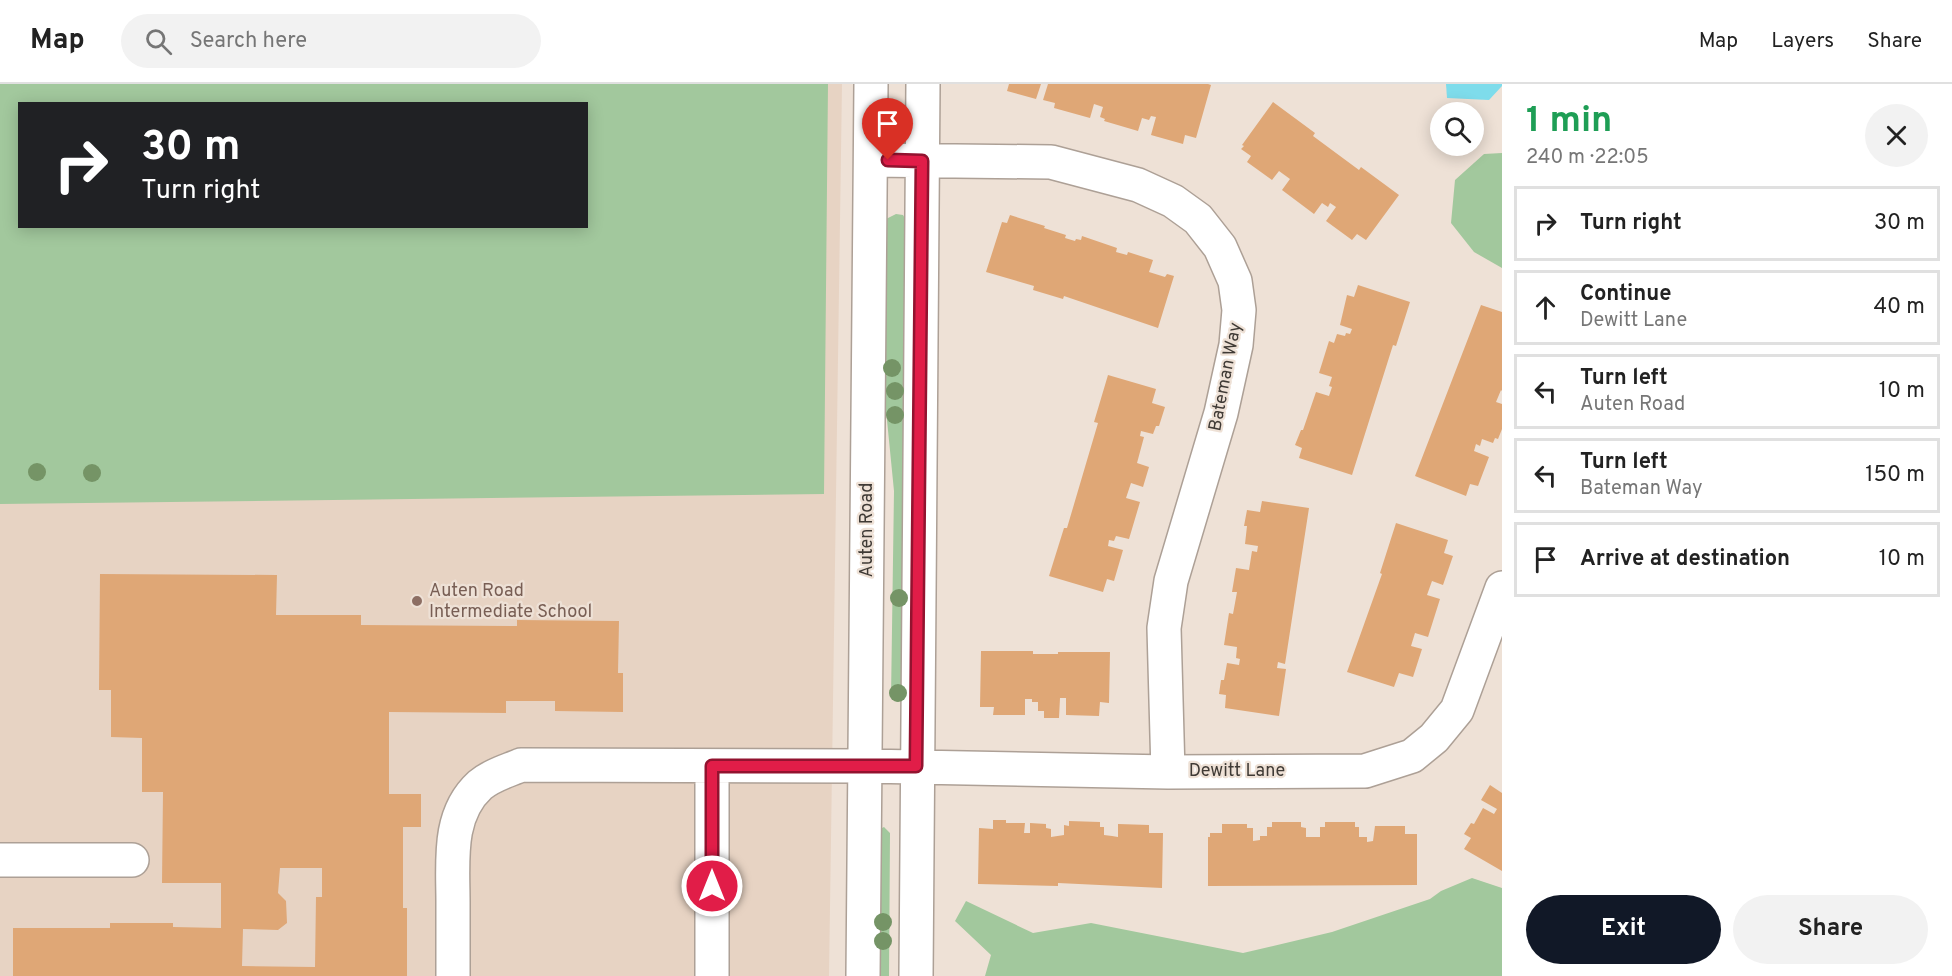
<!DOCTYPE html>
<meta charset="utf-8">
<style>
body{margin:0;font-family:Overpass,sans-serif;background:#f2f2f2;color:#222;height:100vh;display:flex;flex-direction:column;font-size:22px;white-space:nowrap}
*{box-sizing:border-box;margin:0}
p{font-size:20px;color:#767676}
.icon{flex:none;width:33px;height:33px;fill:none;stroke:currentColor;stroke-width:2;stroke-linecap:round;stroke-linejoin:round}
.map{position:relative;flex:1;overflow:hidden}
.side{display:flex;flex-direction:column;background:#fff;width:450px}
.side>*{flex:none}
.banner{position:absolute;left:18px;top:18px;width:570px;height:126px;border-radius:0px;box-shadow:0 3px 15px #0003;background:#202124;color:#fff;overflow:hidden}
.fabs{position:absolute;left:1430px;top:18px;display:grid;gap:12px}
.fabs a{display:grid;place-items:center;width:54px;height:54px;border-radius:50%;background:#fff;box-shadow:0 3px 15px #0003;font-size:30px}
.pin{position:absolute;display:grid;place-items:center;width:51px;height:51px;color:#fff;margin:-62px -26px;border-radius:50% 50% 50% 0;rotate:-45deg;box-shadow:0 0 6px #0007}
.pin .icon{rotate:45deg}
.me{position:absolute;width:66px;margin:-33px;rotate:0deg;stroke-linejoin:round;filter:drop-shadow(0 0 4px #0008)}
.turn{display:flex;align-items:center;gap:21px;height:126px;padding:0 24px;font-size:27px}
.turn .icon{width:78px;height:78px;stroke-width:2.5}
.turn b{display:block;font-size:42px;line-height:51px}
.round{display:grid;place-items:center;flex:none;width:63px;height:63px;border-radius:32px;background:#f2f2f2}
.overview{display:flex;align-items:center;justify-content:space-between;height:102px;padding:0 24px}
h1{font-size:36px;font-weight:700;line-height:45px;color:#1e9e55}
.action{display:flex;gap:12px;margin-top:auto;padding:12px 24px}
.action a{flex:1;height:69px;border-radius:36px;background:#111827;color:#fff;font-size:24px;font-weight:700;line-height:69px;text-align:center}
.action a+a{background:#f2f2f2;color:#222}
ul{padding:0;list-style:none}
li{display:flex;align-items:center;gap:18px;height:75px;margin:0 12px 9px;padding:0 12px;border:3px solid #e0e0e0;border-radius:0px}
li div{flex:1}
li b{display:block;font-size:22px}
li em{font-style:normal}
header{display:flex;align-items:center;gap:36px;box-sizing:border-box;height:84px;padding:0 30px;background:#fff;border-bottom:2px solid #e0e0e0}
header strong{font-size:28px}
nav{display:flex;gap:33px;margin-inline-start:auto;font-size:21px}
.search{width:420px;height:54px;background:#f2f2f2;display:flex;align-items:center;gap:15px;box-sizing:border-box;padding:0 21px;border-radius:33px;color:#767676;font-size:22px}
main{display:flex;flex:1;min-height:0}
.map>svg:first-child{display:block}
</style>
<header>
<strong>Map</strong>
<div class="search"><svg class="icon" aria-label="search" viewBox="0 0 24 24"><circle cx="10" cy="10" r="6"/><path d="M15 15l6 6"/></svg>Search here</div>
<nav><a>Map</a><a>Layers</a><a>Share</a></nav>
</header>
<main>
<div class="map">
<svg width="1502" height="892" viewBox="0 0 1502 892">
<rect width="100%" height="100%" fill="#eee1d6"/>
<path fill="#e7d3c3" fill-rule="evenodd" d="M0 0H842L829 892H0ZM20 20H586V142H20Z"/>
<path fill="#a2c89d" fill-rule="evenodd" d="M0 0H828L824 410 0 420ZM20 20H586V142H20Z
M1502 69V184L1474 168 1451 139 1455 96 1484 70Z
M896 130 903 131 907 138 903 614 897 618 891 614 894 407 884 306 886 135Z
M884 743 890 749 889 892H877L880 745Z
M1472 794 1502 804V892H985L991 871 955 837 966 817 1033 849 1091 839 1243 869 1332 848 1430 815 1441 807Z"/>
<path fill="#7edceb" d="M1446 0H1502V2L1489 16 1447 14Z"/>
<path fill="#dfa776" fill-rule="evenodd" d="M1009 0H1041L1036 15 1007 7Z
M1048 0H1208L1211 1 1196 54 1185 51 1183 60 1151 51 1156 33 1151 32 1149 36 1142 34 1138 47 1104 37 1105 35 1100 33 1103 23 1094 20 1090 34 1054 24 1055 19 1043 16Z
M1273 18 1315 49 1313 52 1359 86 1361 83 1399 111 1366 156 1357 150 1352 156 1326 137 1336 123 1330 119 1328 123 1322 119 1314 130 1282 106 1290 95 1279 87 1272 96 1247 78 1251 72 1241 65 1244 62 1242 61Z
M1010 131 1045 142 1044 144 1066 151 1065 154 1075 157 1076 155 1081 156 1082 152 1117 164 1116 168 1127 171 1128 168 1153 176 1149 188 1165 193 1167 190 1174 192 1158 244 1064 212 1063 215 1033 206 1034 202 986 188 1002 138 1007 139Z
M1358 201 1410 218 1396 262 1393 261 1352 391 1299 374 1302 364 1295 361 1301 346H1303L1316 308 1329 312 1332 303 1329 302 1332 293 1319 289 1329 257 1334 259 1337 250 1345 252 1346 249 1350 250 1352 245 1340 241 1347 211 1354 213Z
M1481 221 1502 228V307L1501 306 1496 318 1502 320V345L1498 355 1495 354 1493 359 1482 355 1480 362 1476 360 1474 367 1489 373 1478 402 1470 400 1466 412 1415 392Z
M1108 291 1156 305 1152 319 1165 323 1159 342H1156L1153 350 1141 347 1140 352 1144 353 1137 379 1149 383 1143 403 1131 399 1126 414 1140 418 1129 455 1116 452 1114 457 1109 456 1108 462 1123 466 1114 497 1107 495 1103 508 1049 492 1064 444H1067L1098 339 1094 338Z
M1262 417 1309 424 1285 580 1278 578 1277 584 1286 585 1279 632 1225 624 1226 611 1219 610 1221 596H1224L1227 579 1239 581 1240 575 1236 574 1237 563 1224 561 1229 529 1233 530 1237 508H1232L1236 484 1249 486 1252 467 1257 468 1258 462 1245 460 1247 442H1244L1247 426 1260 428Z
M1396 439 1448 456 1444 469 1453 472 1443 501 1432 497 1427 511 1440 515 1428 553 1415 549 1411 562 1422 565 1413 593 1399 589 1394 603 1347 588 1382 490 1380 489Z
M100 490 277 491 276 531H361V541L517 542V536L619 537 618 589H623V628L555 627V617H506V629L389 628V710H421V743H403V824H407V892H13V844H110V839H173V843L221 844V799H162L163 708H142V654L111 653V606H99ZM280 784H322V813H316L315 883 242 882 243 845 278 846 287 839 286 817 278 809Z
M981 567H1033V570H1058V568H1110L1109 619 1100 618 1099 632 1066 631V614H1060L1059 634H1044V627H1038V618H1032V615H1025V631H993L994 623H980Z
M1490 701 1502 709V787L1464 765 1471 754 1464 750 1471 739 1474 740 1483 724 1494 730 1497 725 1481 716Z
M993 736H1006V739H1025L1024 749H1030V739L1046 740V744L1051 745V753L1064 751V741L1069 742V737L1100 738V743H1104V751L1112 752 1118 753V740L1149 741V749H1163L1162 804 1058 799V802L978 800 979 744 993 745Z
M1272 738H1301V743L1306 744V753H1320V743H1325V738H1355V743H1359V753H1367V758L1373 757 1375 742H1405V750H1417V801L1208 802V753H1210V749H1222V740H1247V744H1253V757L1260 756V752H1267V743H1272Z"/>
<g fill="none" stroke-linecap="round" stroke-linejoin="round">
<g stroke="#ada096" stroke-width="36">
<path id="minor" d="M871 76 1051 78 1138 101 1173 117 1198 135 1220 163 1235 197 1239 226 1236 261 1221 329 1171 497 1164 544 1168 688
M0 776H132
M453 892C453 867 453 843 453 818 453 778 447 731 480 701 492 691 507 687 521 681L865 682 1168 688 1365 687 1412 672 1434 654 1457 626 1502 504
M712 892V682
M863 892 871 0
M916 892 923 0"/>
</g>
<use href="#minor" stroke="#fff" stroke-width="33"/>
</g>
<g fill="#759466">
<circle cx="892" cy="284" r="9"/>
<circle cx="895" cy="307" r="9"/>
<circle cx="895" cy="331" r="9"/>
<circle cx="37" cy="388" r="9"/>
<circle cx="92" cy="389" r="9"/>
<circle cx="899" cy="514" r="9"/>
<circle cx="898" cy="609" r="9"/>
<circle cx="883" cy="838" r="9"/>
<circle cx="883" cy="857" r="9"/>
</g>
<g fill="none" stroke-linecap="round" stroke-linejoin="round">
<g stroke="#92132f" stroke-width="15">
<path id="route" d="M712 802V682H916L922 77 888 76"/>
</g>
<use href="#route" stroke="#e11d48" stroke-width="10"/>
</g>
<circle fill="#8d6e63" stroke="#eee1d6" stroke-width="2" cx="417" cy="517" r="6"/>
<g text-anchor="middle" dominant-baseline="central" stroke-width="4.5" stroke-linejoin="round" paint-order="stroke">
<g font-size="18" fill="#3f3a35" stroke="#eee1d6">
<text transform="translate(1226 293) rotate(-79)">Bateman Way</text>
<text transform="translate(867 446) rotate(-90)">Auten Road</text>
<text x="1237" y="687">Dewitt Lane</text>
</g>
<g font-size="18" fill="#785e54" stroke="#eee1d6" text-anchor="start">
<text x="429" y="507">Auten Road<tspan x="429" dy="21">Intermediate School</tspan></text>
</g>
</g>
</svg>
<div class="fabs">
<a><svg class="icon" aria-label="search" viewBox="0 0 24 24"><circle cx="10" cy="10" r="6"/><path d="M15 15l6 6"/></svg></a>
</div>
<div class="pin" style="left:888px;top:76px;background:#d93025"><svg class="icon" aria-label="arrive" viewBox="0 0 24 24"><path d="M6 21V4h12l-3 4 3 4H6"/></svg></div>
<svg class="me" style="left:712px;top:802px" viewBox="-20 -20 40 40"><circle r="17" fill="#e11d48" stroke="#fff" stroke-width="3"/><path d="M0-11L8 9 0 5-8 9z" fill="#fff"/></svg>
<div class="banner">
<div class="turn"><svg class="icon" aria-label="right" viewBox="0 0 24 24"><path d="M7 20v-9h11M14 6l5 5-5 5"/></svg><div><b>30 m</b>Turn right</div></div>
</div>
</div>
<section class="side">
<div class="overview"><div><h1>1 min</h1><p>240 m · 22:05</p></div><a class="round"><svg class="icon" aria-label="close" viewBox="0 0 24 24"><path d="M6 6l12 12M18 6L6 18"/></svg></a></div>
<ul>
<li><svg class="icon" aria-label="right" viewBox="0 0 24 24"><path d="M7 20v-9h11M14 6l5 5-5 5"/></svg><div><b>Turn right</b></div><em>30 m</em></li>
<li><svg class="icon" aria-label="ahead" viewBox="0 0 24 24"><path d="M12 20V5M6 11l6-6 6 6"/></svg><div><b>Continue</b><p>Dewitt Lane</p></div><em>40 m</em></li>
<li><svg class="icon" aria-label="left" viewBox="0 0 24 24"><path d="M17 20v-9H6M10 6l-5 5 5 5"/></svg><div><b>Turn left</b><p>Auten Road</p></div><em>10 m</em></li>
<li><svg class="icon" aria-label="left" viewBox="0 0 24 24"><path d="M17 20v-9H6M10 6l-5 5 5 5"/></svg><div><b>Turn left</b><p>Bateman Way</p></div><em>150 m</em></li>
<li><svg class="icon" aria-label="arrive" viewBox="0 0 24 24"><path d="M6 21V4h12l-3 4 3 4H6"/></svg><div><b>Arrive at destination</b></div><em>10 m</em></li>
</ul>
<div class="action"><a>Exit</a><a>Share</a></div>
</section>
</main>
